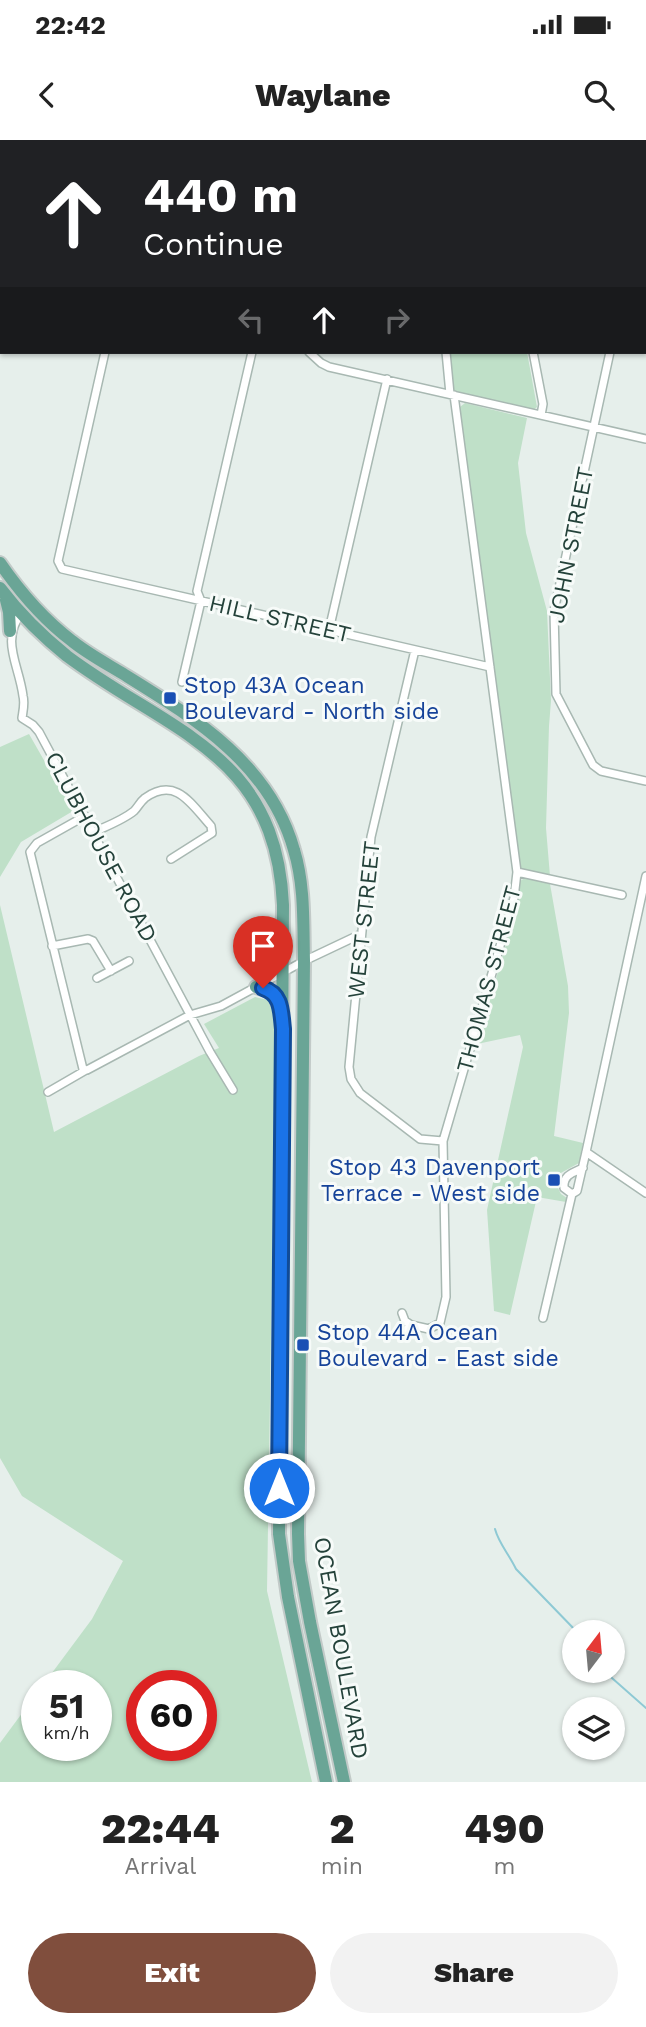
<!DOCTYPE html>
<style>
body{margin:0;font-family:"Work Sans",sans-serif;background:#f2f2f2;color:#222;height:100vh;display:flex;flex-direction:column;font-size:26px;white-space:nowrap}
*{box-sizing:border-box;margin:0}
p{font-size:23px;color:#767676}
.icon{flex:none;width:38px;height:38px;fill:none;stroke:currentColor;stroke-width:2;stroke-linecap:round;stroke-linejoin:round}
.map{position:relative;height:1642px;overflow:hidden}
.drawer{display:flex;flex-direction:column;background:#fff;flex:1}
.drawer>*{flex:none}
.top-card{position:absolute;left:0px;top:0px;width:648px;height:214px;box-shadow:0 2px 5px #0004;background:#202124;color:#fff;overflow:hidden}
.needle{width:46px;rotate:16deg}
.fabs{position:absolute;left:562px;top:1480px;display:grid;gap:14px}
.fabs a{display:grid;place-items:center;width:63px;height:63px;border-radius:50%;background:#fff;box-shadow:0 2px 5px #0004;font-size:35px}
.speed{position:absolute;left:21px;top:1530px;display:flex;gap:14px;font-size:35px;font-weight:700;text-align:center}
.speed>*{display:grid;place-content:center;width:91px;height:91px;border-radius:50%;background:#fff;box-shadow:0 2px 5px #0004;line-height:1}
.speed small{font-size:18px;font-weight:400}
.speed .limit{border:10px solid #d22;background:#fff;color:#111}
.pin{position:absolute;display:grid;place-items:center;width:60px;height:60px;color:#fff;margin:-72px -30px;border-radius:50% 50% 50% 0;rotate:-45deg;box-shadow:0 0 7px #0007}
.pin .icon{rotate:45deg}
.me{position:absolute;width:77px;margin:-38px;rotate:0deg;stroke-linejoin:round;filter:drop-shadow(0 0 5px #0008)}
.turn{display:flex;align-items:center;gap:24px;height:147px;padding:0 28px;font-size:32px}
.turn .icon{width:91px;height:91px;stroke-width:2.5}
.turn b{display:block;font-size:49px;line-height:60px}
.lanes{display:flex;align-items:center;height:66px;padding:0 28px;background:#0003;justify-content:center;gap:35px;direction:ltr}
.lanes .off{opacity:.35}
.eta{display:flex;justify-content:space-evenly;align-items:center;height:119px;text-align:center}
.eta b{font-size:42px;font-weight:800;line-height:49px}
.cta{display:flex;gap:14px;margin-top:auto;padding:14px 28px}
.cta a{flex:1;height:80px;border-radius:42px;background:#804e3d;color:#fff;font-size:28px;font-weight:800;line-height:80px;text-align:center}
.cta a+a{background:#f2f2f2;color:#222}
.status{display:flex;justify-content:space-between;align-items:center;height:49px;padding:0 35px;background:#fff;direction:ltr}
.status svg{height:19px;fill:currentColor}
header{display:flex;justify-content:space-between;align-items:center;height:91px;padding:0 28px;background:#fff;font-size:32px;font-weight:800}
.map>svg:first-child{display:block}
</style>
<div class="status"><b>22:42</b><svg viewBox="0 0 49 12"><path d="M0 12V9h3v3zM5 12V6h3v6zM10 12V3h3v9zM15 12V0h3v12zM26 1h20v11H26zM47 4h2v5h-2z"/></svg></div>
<header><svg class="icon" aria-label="back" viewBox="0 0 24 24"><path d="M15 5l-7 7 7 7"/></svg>Waylane<svg class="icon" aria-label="search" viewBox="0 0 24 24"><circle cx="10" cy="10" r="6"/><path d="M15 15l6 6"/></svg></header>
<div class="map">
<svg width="646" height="1642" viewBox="0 0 646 1642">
<rect width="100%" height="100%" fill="#e6efeb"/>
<path fill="#bfe0c8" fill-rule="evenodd" d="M450 212H527L537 267 533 270 453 251Z
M465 263 527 278 518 323 526 393 547 471 551 561 549 586 546 688 550 736 520 729 460 267Z
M29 594 73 671 21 702 0 737V607Z
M525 738 550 744 568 846 569 873 554 996 583 1003 579 1023 559 1034 556 1044 561 1054 567 1058 566 1062 537 1057 510 1175 494 1171 487 1070 523 907 520 895 477 904 518 763 520 741Z
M0 765 54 992 199 916 219 908 204 884 255 857 268 860 276 874 267 1451 312 1642H0V1603L37 1553V1605H96V1545H43L92 1479 123 1421 22 1356 0 1318ZM142 1545H201V1605H142Z"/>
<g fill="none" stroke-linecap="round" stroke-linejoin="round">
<path stroke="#8ec9d4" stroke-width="2" d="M495 1389C499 1404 509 1414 516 1429L578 1493
M604 1531 646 1568"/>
<g stroke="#a8b8b2" stroke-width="10">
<path id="street" d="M303 0 304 2
M421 0 422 2
M151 2V0
M0 25 2 26
M646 46V44
M0 139H2
M105 212 58 421 62 429 490 527
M309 212 321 223 329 227 646 299
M446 212 450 254
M533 212 543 264 541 275
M610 212 554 471 556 554 593 625 601 631 646 641
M22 472C0 501 19 524 23 556 25 563 23 571 22 578L33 585 39 592 210 912 233 950
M329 490 387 239
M415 510 371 697 349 927 351 939 360 953 420 999 443 1001
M182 542 201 461 197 451 252 212
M85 676 37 703 30 712 83 929 87 930 190 875 221 866 304 821 361 794
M94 692C107 686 123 680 134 671 138 667 140 662 145 658 176 636 191 664 211 686L212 693 171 719
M517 732 622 755
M52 806 88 799 93 801 111 831
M97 838 129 821
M48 952 86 930
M586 1012 646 1053
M572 1054 577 1051 586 1012 646 736
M402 1173 405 1181 411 1185
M543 1178 572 1054 564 1048C563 1035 572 1033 583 1028
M411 1185 429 1189 440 1183 446 1157 443 1001 514 758 517 732 454 255
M402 1194 411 1185"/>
</g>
<g stroke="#c2cac8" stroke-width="16">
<path id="primary" d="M0 423C20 452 43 479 72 501 88 514 107 524 125 535 196 579 270 624 294 710 305 746 303 783 304 821L298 1394 299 1421 310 1482 344 1642
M0 448C19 473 42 496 67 516 170 593 276 612 283 765L279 1394 288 1457 326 1642
M6 460 9 472 10 491
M256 847 273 852 280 868"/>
</g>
<use href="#street" stroke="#fff" stroke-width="7"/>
<use href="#primary" stroke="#6aa596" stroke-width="12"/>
</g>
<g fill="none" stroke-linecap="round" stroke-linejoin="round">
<g stroke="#114b97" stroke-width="18">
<path id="route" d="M263 848C282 854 281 871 283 889L279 1348"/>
</g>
<use href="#route" stroke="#1a73e8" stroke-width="12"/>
</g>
<g fill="#1a4fb4" stroke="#f7fbf9" stroke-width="2.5">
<rect x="163" y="551" width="14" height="14" rx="3.5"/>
<rect x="547" y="1033" width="14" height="14" rx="3.5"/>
<rect x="296" y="1198" width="14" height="14" rx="3.5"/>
</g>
<g text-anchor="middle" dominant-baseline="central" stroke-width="6" stroke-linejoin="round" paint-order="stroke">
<g font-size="23" fill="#24423a" stroke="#f7fbf9">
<text transform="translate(571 405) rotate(-79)">JOHN STREET</text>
<text transform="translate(280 479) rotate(13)">HILL STREET</text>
<text transform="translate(101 707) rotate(62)">CLUBHOUSE ROAD</text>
<text transform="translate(364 780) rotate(-84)">WEST STREET</text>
<text transform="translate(489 839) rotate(-75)">THOMAS STREET</text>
<text transform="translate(341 1508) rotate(80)">OCEAN BOULEVARD</text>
</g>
<g font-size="23" fill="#164399" stroke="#f7fbf9" text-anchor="start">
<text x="184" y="545">Stop 43A Ocean<tspan x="184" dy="26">Boulevard - North side</tspan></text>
<text x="540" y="1027" text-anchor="end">Stop 43 Davenport<tspan x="540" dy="26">Terrace - West side</tspan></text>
<text x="317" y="1192">Stop 44A Ocean<tspan x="317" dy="26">Boulevard - East side</tspan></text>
</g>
</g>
</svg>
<div class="fabs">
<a><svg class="needle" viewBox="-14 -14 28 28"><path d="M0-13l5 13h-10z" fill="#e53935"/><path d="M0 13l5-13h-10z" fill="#767676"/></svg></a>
<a><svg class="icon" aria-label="layers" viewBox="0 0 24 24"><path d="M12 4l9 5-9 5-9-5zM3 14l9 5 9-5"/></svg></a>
</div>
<div class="speed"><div>51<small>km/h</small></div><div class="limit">60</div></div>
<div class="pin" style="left:263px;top:848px;background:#d93025"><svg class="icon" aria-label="arrive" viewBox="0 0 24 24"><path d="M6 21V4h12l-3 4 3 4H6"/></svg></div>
<svg class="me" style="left:279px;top:1348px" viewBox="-20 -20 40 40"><circle r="17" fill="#1a73e8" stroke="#fff" stroke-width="3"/><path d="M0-11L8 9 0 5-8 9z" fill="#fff"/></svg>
<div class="top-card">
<div class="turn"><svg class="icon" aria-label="ahead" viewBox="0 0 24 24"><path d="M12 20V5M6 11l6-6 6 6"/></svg><div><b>440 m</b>Continue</div></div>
<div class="lanes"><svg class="icon off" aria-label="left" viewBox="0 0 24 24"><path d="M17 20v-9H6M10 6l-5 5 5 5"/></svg><svg class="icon" aria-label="ahead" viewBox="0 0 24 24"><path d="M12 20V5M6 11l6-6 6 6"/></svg><svg class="icon off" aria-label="right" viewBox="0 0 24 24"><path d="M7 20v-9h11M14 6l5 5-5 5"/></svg></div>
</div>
</div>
<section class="drawer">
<div class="eta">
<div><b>22:44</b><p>Arrival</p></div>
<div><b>2</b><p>min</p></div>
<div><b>490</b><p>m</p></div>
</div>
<div class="cta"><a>Exit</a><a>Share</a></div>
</section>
